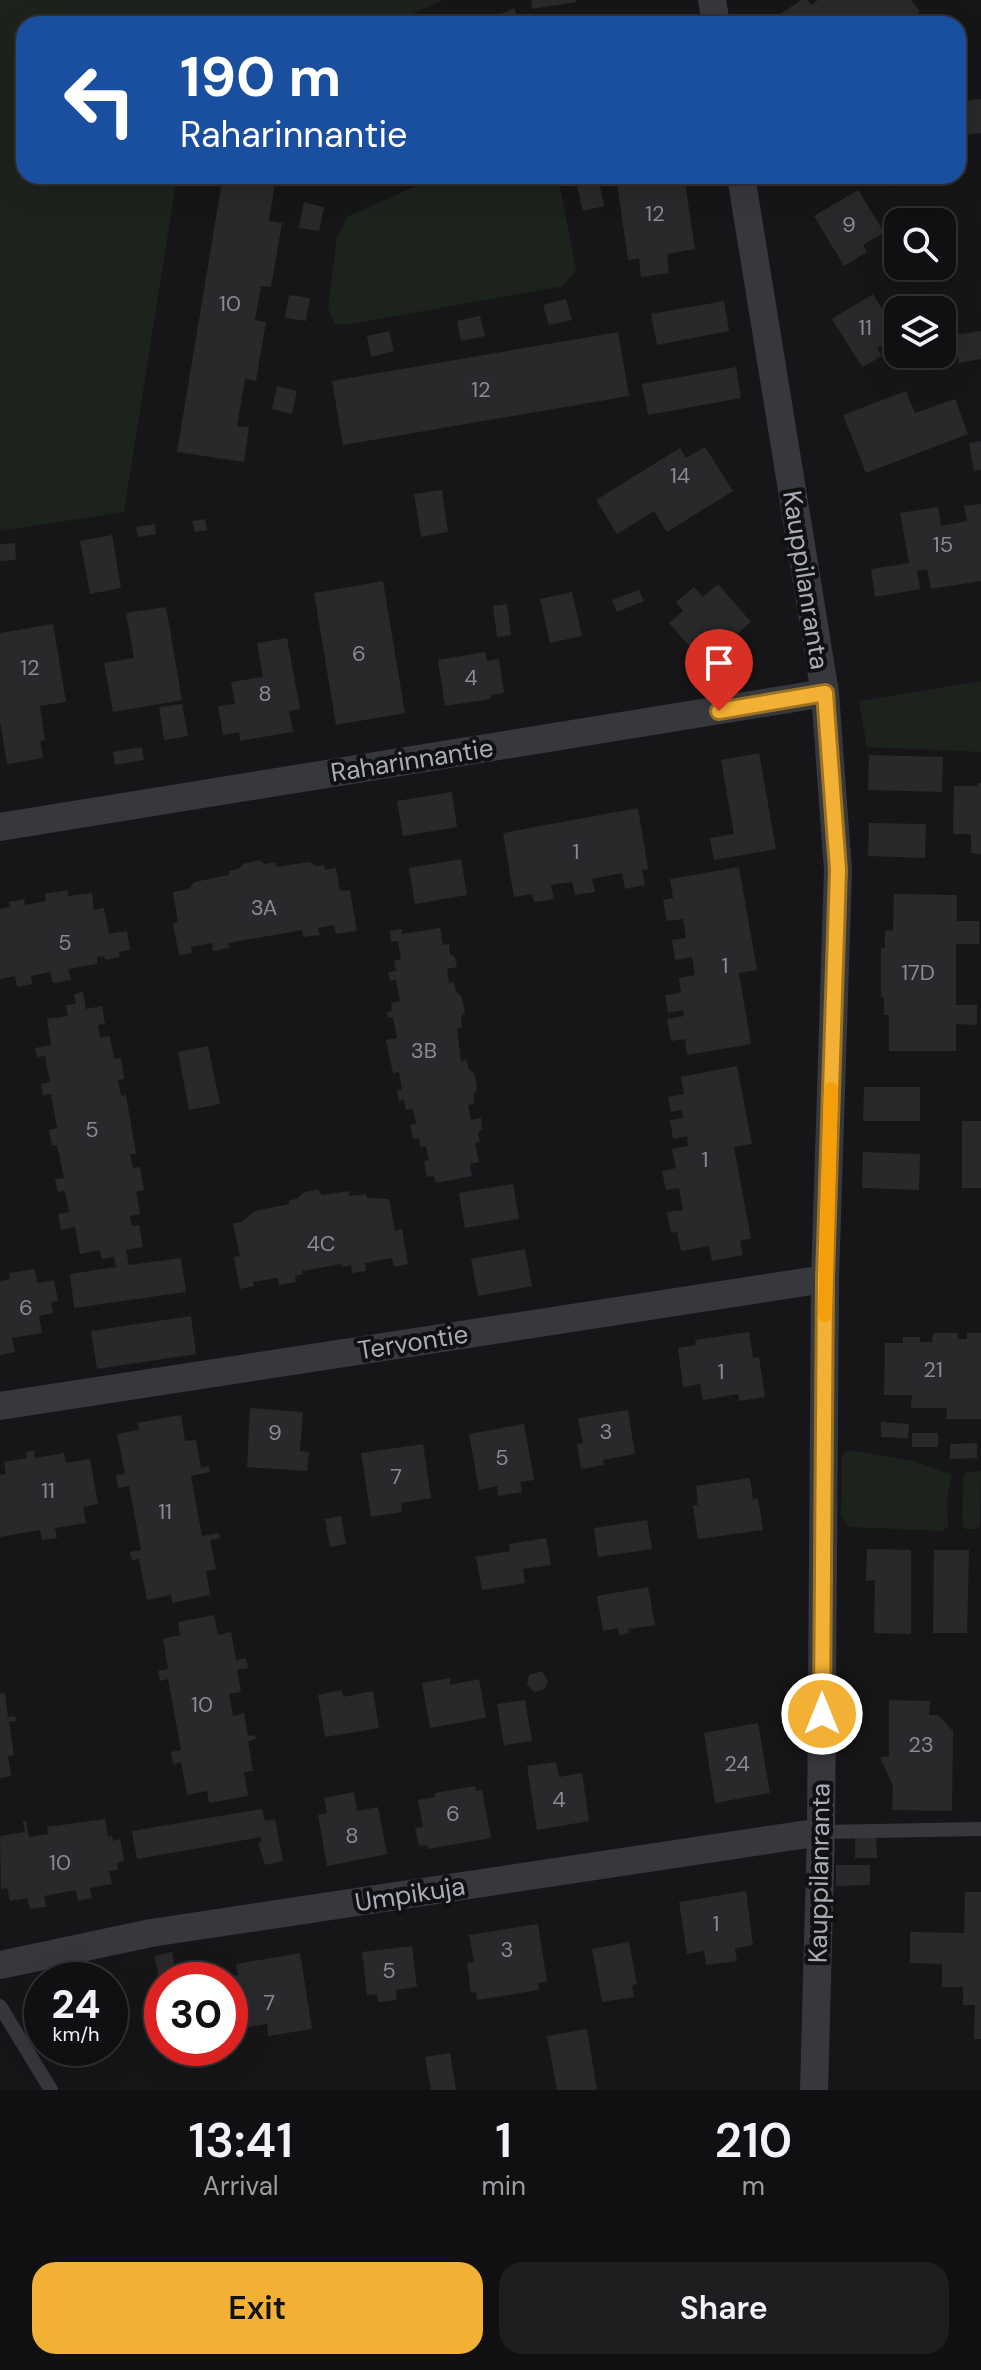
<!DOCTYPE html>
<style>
body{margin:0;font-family:"DM Sans",sans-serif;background:#1e1e20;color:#f1f3f6;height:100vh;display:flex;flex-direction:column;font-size:30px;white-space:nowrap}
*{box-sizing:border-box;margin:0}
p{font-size:26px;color:#9c9d9f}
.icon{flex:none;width:44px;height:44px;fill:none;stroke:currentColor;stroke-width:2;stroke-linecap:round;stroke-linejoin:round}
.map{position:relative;height:2090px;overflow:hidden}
.drawer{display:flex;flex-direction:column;background:#101012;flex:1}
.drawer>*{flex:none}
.banner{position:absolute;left:16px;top:16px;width:950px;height:168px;border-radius:24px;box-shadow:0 8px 32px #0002,0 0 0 2px #303032;background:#1a4fa0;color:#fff;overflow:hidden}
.tools{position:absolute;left:884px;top:208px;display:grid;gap:16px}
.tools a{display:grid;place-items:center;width:72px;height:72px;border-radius:16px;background:#101012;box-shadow:0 8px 32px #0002,0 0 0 2px #303032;font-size:40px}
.speed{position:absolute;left:24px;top:1962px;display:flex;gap:16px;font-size:40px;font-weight:700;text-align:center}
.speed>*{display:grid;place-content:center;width:104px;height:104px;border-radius:50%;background:#101012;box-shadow:0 8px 32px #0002,0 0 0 2px #303032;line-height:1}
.speed small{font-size:20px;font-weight:400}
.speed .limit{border:12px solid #d22;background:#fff;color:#111}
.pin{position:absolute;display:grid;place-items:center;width:68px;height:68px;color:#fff;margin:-82px -34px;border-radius:50% 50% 50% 0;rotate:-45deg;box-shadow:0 0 8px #0007}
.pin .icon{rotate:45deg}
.me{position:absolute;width:88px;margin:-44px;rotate:0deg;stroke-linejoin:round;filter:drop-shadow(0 0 6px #0008)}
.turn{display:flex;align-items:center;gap:28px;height:168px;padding:0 32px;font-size:36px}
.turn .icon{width:104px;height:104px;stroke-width:2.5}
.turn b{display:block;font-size:56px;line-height:68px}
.eta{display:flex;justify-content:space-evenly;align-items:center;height:136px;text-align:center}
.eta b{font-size:48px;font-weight:600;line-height:56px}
.primary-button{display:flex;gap:16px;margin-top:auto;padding:16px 32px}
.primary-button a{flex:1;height:92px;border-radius:24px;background:#f2b134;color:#111;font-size:32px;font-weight:600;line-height:92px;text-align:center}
.primary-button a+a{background:#1e1e20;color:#f1f3f6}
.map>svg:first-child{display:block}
</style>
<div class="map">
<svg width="981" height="2090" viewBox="0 0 981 2090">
<rect width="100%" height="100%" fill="#161618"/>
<path fill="#1c231d" d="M0 0H443L390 24H24V176H177L124 512 0 531Z
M438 176H558L576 270 563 286 346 325 335 324 328 309 337 238 347 217Z
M981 681V752L867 747 859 701Z
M849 1450 914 1461 952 1475 947 1497 948 1527 943 1531 850 1527 841 1515 842 1456Z
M981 1471 980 1525 977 1529H965L962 1525 963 1476 967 1472Z"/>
<path fill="#29292c" d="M531 0H576V2L532 9Z
M801 0H808L811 5 818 0H911L920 12 903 24H779L775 18Z
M514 8 521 24H479Z
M981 99V133L958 136V102Z
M223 176H276L269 221 282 223 271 287 261 286 255 320 266 322 256 381 245 379 237 426 249 427 244 462 177 452Z
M616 176H684L695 249 667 254 669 273 641 277 639 258 628 260Z
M599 182 604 206 583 211 577 187Z
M858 190 884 232 863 245 867 252 844 266 814 216Z
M304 202 324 207 319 231 299 228Z
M873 294 898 335 877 348 882 356 862 367 832 319Z
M289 295 310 298 306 321 285 318Z
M566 299 572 320 549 325 543 305Z
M724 301 729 331 657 345 651 314Z
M480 316 485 336 461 341 457 321Z
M389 331 394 351 371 357 367 336Z
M981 331V359L959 363 954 335Z
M618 332 629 396 343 445 332 381Z
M736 367 741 398 648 415 642 384Z
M277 386 297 391 292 414 272 409Z
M906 391 915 413 955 399 968 434 866 473 843 415Z
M981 441V470L974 471 969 443Z
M705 447 733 491 667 532 654 511 617 534 596 500 680 448 686 458Z
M442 490 448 532 421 537 414 494Z
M981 504V581L931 589 927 569 917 571 920 589 875 597 871 569 909 563 900 513 938 507 941 526 967 521 964 506Z
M205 519 207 530 195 532 192 521Z
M155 524 156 534 138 537 136 527Z
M112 535 121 588 90 594 80 541Z
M15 543 16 560 0 561V544Z
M383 581 405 713 336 725 314 593Z
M718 584 751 622 704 663 669 623 683 611 676 602 694 587 703 597Z
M639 590 644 601 617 612 612 600Z
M572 592 582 636 550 643 540 599Z
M507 604 511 635 497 637 493 606Z
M166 607 182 700 113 712 104 663 134 658 126 613Z
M53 624 66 702 40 706 45 740 40 741 43 758 7 764 0 721V633Z
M287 638 300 709 289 711 293 732 240 741 239 732 223 735 218 706 235 704 231 682 263 677 257 643Z
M485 652 487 661 499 659 504 693 491 695V699L445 706 438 660Z
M182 704 188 736 164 740 159 707Z
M142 747 144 760 115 765 113 752Z
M759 753 776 849 714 860 710 838 734 834 721 760Z
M869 755 943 757 942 792 868 790Z
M978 783H981V854L971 853V834H953L954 786H977Z
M452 792 457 827 403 836 397 801Z
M638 808 648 869 642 870 645 885 625 889 622 873 592 879 595 892 575 895 572 882 551 885 554 899 534 902 532 894 514 897 503 833Z
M869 823 926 824 925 858 868 856Z
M461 859 467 895 415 904 409 868Z
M260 860 265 864 275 862 276 867 309 862 317 866 324 865 325 870 336 868 340 891 350 890 357 931 336 934 334 925 318 928 320 935 303 937 302 930 228 943 229 948 213 951 212 943 191 947 192 953 179 955 173 924 178 922 173 892 189 889 194 882 229 875V871L240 868 243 864Z
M739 867 757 970 739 973 751 1044 687 1055 685 1039 671 1041 667 1019 684 1016 683 1010 668 1013 665 995 681 993 679 978 695 975 692 957 675 960 672 940 686 938 683 919 667 921 663 900 673 898 670 879Z
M68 890V896L92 893 94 910 104 908 109 934 127 931 130 950 119 952 120 957 105 960 104 956 97 957V964L68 969 71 980 53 983 50 972 31 976 32 984 17 987 15 976 0 979V909L10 907 9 902 24 899 25 905 46 901 45 894Z
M894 894 957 895V921H979V944H956V1005H977V1025L956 1024V1051H889V1015H884V997H881V948H885V931L893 930Z
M440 928 443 945 449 944 450 954 455 957 457 967 447 969 449 983 454 982 456 991 462 997 465 1012 461 1018 462 1027 457 1029 461 1061 467 1060 468 1068 475 1074 477 1090 473 1094 474 1104 468 1105 471 1120 481 1118 482 1129 478 1133 480 1142 475 1143 479 1162 470 1164 472 1176 436 1183 434 1176 427 1177 424 1161 429 1160 426 1146 421 1148 419 1138 413 1139 410 1125 416 1124 413 1109 406 1110 404 1100 399 1101 397 1090 402 1089 399 1072 393 1073 386 1040 397 1038 393 1017 388 1018 387 1012 392 1011 391 1003 400 1001 396 980 390 981 388 972 396 971 394 961 401 959 398 941 391 942 390 931 402 929V934Z
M83 992 86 1009 102 1006 105 1024 98 1025 100 1037 110 1036 114 1059 121 1058 124 1079 118 1080 121 1096 126 1095 136 1154H130L133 1168 140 1167 144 1190 136 1192 140 1214 130 1216 132 1226 139 1225 143 1247 126 1250 129 1265 181 1258 186 1292 74 1308 70 1274 116 1267 114 1257 102 1259 100 1250 80 1254 75 1227 61 1230 58 1214 69 1212 65 1191 58 1192 55 1179 64 1178 57 1145 52 1146 49 1130 57 1128 51 1094 43 1095 41 1084 50 1082 45 1056 37 1057 35 1048 51 1045 47 1019 68 1016 66 1005 76 1004 74 994Z
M208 1046 220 1104 189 1110 178 1052Z
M737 1066 752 1144 734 1147 751 1238 740 1241 743 1255 712 1261 709 1246 681 1251 677 1232 671 1233 667 1212 683 1210 679 1188 666 1190 662 1171 676 1168 672 1149 688 1146 687 1136 673 1139 670 1120 683 1118 682 1110 671 1112 668 1097 684 1094 681 1077Z
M864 1087H920V1121H863Z
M962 1121H981V1188H962Z
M863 1152 920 1154 919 1190 862 1188Z
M513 1184 519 1219 465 1228 459 1193Z
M318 1190 322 1195 349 1191V1196L366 1194 367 1198 389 1199 395 1231 402 1229 408 1264 394 1267 392 1258 365 1263 366 1271 352 1273 351 1265 342 1267 341 1264 302 1271 303 1274 295 1276 296 1282 279 1285 278 1278 253 1282 254 1286 240 1289 234 1257 240 1256 233 1223 242 1222 255 1211 289 1204V1201L298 1198 304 1192Z
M525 1249 532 1286 478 1296 471 1259Z
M35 1269 37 1283 54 1280 58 1301 51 1302 53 1313 39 1316 42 1333 12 1338 15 1352 0 1355V1281L10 1279 9 1273Z
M191 1316 196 1354 97 1369 91 1331Z
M749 1332 753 1358 759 1357 765 1397 739 1401 738 1394 703 1400 700 1384 683 1387 678 1348 696 1345 695 1340Z
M933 1333H958V1339H967V1333H981V1419H946L947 1408H911L912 1395H884L885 1343H903V1337H920V1342H932Z
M250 1408 303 1412 300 1451 309 1452 307 1471 247 1467Z
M628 1410 635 1454 603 1460 604 1465 581 1469 577 1444 583 1443 578 1418Z
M181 1415 185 1441 196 1440 201 1468 208 1466 210 1472 191 1476 202 1536 219 1533 220 1538 210 1540 216 1569 206 1571 210 1595 172 1603 171 1595 147 1600 139 1559 132 1560 130 1552 141 1550 129 1486 118 1488 116 1475 125 1474 117 1434 139 1430 137 1423Z
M881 1422 909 1424 908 1438 881 1437Z
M524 1424 534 1480 520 1482 522 1492 498 1496 497 1486 479 1490 469 1434Z
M912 1433H938V1447H912Z
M977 1443V1458L950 1459V1444Z
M423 1444 431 1498 401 1503 402 1512 371 1517 361 1453Z
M34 1450 35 1458 64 1453 66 1463 90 1459 98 1504 83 1507 86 1523 55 1528 57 1538 42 1540 40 1530 0 1537V1475L6 1474 4 1462 27 1458 26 1452Z
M750 1478 753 1499 758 1498 763 1530 698 1539 693 1505H698L696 1486Z
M341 1516 346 1544 330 1547 325 1519Z
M647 1520 652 1549 598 1557 594 1528Z
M546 1538 551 1565 523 1569 525 1583 482 1590 476 1557 510 1551 509 1544Z
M867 1549 911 1550V1634L874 1633 875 1580 866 1581Z
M934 1550H969L967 1633H933Z
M648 1587 655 1625 628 1629 629 1633 619 1635 618 1628 603 1631 597 1596Z
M214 1615 218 1635 231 1632 236 1660 246 1658 248 1668 237 1670 241 1692 229 1694 233 1716 244 1713 248 1736 255 1735 256 1739 248 1741 253 1771 244 1772 248 1796 209 1803 207 1791 187 1795 181 1762 173 1764 171 1752 181 1750 168 1679 160 1681 158 1671 168 1669 163 1639 180 1635 178 1622Z
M542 1671 548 1681 545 1689 535 1692 527 1685 529 1675Z
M450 1678V1685L479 1679 486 1718 430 1728 422 1683Z
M342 1690 343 1697 373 1691 379 1728 325 1737 318 1695Z
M5 1693 8 1717 15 1716 16 1721 9 1722 14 1755 8 1756 11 1776 0 1778V1694Z
M525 1700 532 1741 504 1745 497 1704Z
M889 1700 930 1701 929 1715H938L953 1731 952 1811 892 1810 893 1786 880 1757H889Z
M758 1723 770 1793 715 1803 704 1733Z
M556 1762 559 1777 582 1773 589 1821 537 1830 527 1766Z
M475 1786 476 1791 482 1790 491 1838 428 1849 427 1845 419 1846 415 1828 423 1827 418 1800 435 1797V1793Z
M354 1792 357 1811 378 1807 387 1854 327 1866 318 1815 327 1813 324 1798Z
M262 1809 265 1821 275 1819 283 1861 265 1865 258 1843 262 1842 261 1837 137 1859 132 1831Z
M105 1819 108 1837 112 1836 113 1841 120 1839 124 1861 117 1863 118 1870 109 1871 112 1884 90 1888 92 1898 78 1901 76 1890 44 1896 46 1907 30 1909 27 1898 10 1901 7 1888 1 1889 0 1836 25 1832 23 1821H26L29 1837 48 1834 47 1827Z
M855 1835H876L877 1858H855Z
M836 1865H870V1885L836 1886Z
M746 1891 753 1945 735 1948 737 1961 706 1965 704 1951 687 1954 679 1902Z
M965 1892H981V2039H974L975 2005H963V1987H942V1964L910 1963V1932L964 1933Z
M538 1924 547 1982 538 1983 539 1990 477 2000 476 1992 471 1993 467 1963 474 1962 469 1935Z
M629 1942 637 1984 632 1985 634 1997 602 2002 592 1949Z
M412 1946 417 1987 396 1990 397 2000 378 2002 377 1994 367 1995 362 1952Z
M172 1952 176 1972 159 1976 154 1956Z
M300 1953 312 2029 268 2036 267 2024 242 2028 244 2038 230 2040V1980L215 1978 238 1975 236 1964Z
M587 2029 597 2090H557L547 2036Z
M450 2053 456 2090H431L425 2057Z"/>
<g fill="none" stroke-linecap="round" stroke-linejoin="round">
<path stroke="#37383d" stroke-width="14" d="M821 1832 981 1829
M0 2006 51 2090"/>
<path stroke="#37383d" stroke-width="28" d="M712 0 716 24
M741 176 825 693 838 870 825 1279 821 1832 814 2090
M0 827 825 693
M0 1406 825 1279
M0 1965 151 1933 821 1832"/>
</g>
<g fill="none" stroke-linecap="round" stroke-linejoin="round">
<g stroke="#9d7322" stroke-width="20">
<path id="route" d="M719 711 825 693 838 870 825 1279 822 1714"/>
</g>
<use href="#route" stroke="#f2b134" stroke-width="14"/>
<path stroke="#f59e0b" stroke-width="14" d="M825 1315 831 1089"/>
</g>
<g text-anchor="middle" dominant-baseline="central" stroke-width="8" stroke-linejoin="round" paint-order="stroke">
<g font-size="22" fill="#888b94">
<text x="655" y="213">12</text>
<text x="849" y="224">9</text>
<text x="230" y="303">10</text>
<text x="865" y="327">11</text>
<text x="481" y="389">12</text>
<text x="680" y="475">14</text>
<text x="943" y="544">15</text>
<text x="359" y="653">6</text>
<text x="30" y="667">12</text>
<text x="471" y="677">4</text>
<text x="265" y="693">8</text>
<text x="576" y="851">1</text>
<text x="264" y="907">3A</text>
<text x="65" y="942">5</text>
<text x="725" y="965">1</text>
<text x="918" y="972">17D</text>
<text x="424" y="1050">3B</text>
<text x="92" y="1129">5</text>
<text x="705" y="1159">1</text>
<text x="321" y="1243">4C</text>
<text x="26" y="1307">6</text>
<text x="933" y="1369">21</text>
<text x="721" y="1371">1</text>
<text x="606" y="1431">3</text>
<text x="275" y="1432">9</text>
<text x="502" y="1457">5</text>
<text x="396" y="1476">7</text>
<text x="48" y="1490">11</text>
<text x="165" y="1511">11</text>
<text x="202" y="1704">10</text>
<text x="921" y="1744">23</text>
<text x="737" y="1763">24</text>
<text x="559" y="1799">4</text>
<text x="453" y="1813">6</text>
<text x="352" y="1835">8</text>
<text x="60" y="1862">10</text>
<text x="716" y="1923">1</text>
<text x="507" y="1949">3</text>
<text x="389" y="1970">5</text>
<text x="269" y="2002">7</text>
</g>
<g font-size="26" fill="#a8adb8" stroke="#111113">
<text transform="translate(806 580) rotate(81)">Kauppilanranta</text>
<text transform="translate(412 760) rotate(-9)">Raharinnantie</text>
<text transform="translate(413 1342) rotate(-9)">Tervontie</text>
<text transform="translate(819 1873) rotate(-89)">Kauppilanranta</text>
<text transform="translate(410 1894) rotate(-9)">Umpikuja</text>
</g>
</g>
</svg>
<div class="tools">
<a><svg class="icon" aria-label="search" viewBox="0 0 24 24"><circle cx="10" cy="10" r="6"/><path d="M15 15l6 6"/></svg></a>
<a><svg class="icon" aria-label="layers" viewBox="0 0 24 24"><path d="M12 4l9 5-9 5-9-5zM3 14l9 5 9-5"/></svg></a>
</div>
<div class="speed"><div>24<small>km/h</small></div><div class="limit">30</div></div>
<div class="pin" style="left:719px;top:711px;background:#d93025"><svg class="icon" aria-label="arrive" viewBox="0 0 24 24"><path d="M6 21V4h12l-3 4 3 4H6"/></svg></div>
<svg class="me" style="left:822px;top:1714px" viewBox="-20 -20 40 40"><circle r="17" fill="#f2b134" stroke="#fff" stroke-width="3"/><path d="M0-11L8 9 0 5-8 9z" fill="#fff"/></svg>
<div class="banner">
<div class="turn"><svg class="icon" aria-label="left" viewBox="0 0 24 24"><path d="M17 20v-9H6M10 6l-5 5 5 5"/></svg><div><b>190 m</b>Raharinnantie</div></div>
</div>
</div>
<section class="drawer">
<div class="eta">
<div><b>13:41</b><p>Arrival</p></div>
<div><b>1</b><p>min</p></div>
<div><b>210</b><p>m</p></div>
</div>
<div class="primary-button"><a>Exit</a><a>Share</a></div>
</section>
